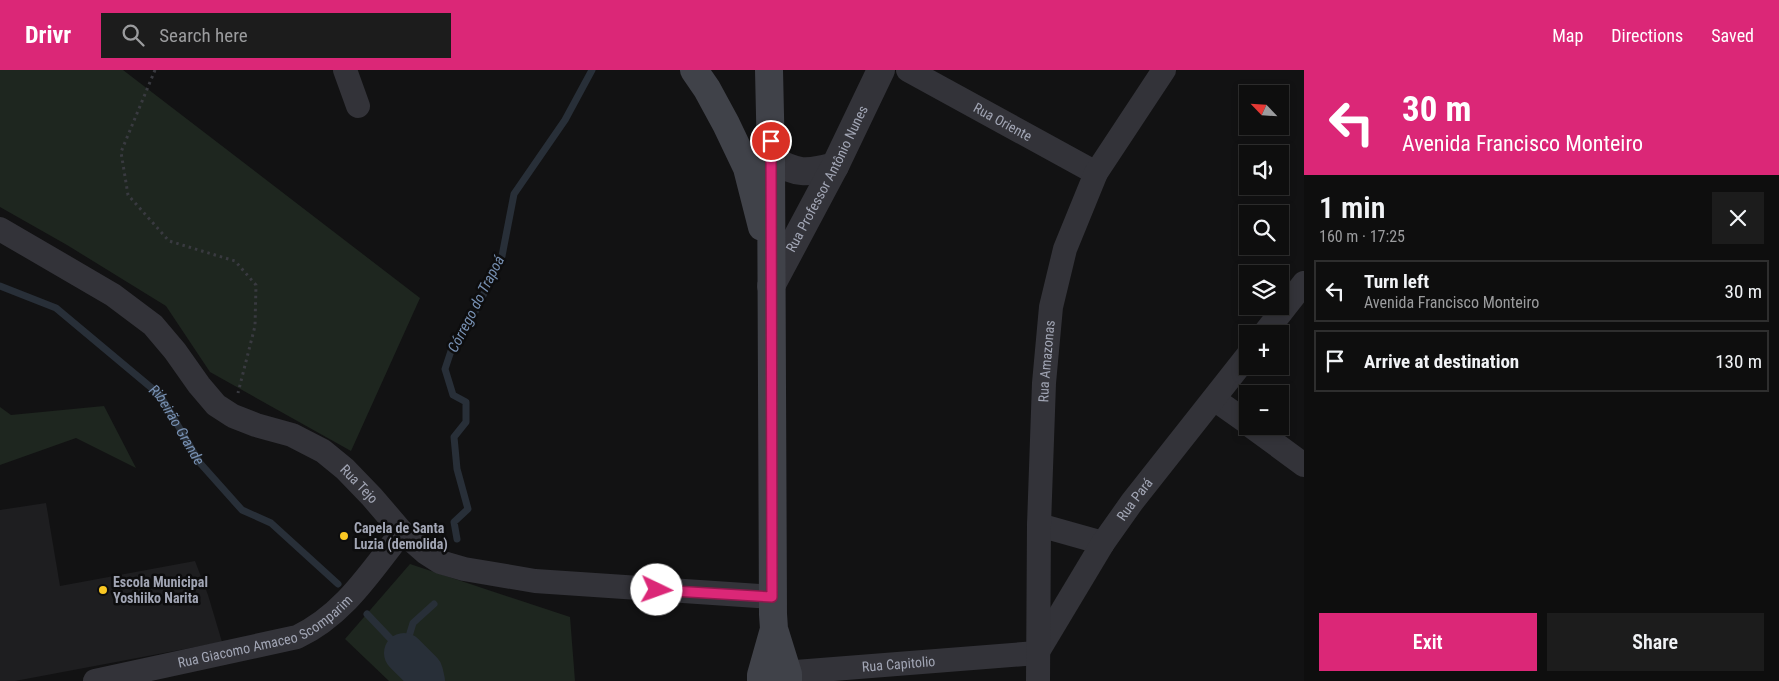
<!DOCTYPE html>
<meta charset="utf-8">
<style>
body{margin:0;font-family:"Roboto Condensed",sans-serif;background:#1c1c1c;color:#f1f3f6;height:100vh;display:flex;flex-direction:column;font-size:19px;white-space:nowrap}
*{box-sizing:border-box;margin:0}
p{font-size:16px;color:#9b9c9e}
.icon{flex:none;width:28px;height:28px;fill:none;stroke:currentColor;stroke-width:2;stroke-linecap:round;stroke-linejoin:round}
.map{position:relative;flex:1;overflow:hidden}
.drawer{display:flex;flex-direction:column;background:#0e0e0e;width:475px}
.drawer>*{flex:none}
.hud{background:#db2777;color:#fff;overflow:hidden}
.needle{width:32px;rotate:295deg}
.fabs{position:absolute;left:1239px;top:15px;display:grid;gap:10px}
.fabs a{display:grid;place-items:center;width:50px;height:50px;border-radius:0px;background:#0e0e0e;box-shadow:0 2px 8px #0003,0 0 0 1px #2e2e2e;font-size:25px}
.pin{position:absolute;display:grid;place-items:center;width:42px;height:42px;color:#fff;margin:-21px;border:2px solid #fff;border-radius:50%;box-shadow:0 1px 5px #0007}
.me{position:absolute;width:55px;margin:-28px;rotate:93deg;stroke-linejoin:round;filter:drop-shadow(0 0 4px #0008)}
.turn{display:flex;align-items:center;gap:18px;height:105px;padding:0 15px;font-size:22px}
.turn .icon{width:65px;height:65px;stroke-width:2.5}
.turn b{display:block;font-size:35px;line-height:42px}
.round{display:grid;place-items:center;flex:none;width:52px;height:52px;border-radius:0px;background:#1c1c1c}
.head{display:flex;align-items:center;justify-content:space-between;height:85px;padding:0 15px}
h1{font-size:30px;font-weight:600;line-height:38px}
.action{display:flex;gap:10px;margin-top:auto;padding:10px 15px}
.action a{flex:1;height:58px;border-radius:0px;background:#db2777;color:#fff;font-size:20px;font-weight:600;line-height:58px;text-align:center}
.action a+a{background:#1c1c1c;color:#f1f3f6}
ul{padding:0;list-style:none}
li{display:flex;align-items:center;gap:15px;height:62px;margin:0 10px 8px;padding:0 5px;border:2px solid #2e2e2e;border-radius:0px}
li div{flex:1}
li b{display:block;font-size:19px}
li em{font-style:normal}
header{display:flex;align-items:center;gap:30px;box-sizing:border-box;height:70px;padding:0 25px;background:#db2777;color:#fff}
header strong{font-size:24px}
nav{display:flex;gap:28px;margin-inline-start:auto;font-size:18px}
.search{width:350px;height:45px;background:#1c1c1c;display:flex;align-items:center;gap:12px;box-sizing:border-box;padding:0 18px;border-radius:0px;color:#9b9c9e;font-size:19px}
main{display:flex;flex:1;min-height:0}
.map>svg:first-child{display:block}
</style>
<header>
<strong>Drivr</strong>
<div class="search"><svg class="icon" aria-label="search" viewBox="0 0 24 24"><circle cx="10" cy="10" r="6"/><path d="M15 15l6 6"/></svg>Search here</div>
<nav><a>Map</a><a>Directions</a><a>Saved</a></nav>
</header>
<main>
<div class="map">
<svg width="1304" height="611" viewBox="0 0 1304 611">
<rect width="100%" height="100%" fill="#121213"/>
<path fill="#1e1e20" d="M46 433 60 516 195 491 208 525 222 572 15 611H0V440Z"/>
<path fill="#1e261f" d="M0 0H123L420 228 351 381 210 302 166 236 67 175 0 137Z
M104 336 136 398 76 368 0 395V337L11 345Z
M410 494 570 547 575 611H389L345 569Z"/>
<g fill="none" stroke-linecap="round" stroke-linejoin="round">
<g stroke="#282f38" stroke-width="7">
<path id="s1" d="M0 216 56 238 160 325 200 393 242 440 271 453 338 514"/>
<path d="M457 469 454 452 468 439 457 399 454 367 466 352V332L453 325 445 299 454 272 474 244 502 186 514 124 565 50 592 0"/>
<path d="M367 544 404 583"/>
<path d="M404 583 413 553 434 534"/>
</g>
<path stroke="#282f38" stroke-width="40" d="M404 583 423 602 425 611"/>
<path stroke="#393a40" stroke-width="3" stroke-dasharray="2.5 4" stroke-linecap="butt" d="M155 0 121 82 128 125 169 171 235 191 256 215 255 256 238 323"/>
<g stroke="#333339" stroke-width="24">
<path d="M345 0 358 36"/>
<path id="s2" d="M908 0 1096 103"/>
<path id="s3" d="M0 159 113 225 153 255 175 281 199 315 216 335 233 346 256 355 292 365 323 381 345 399 372 427 402 462 426 483 440 492 464 499 535 511 773 527"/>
<path d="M1264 264 1304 213"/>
<path d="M1214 329 1248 353"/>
<path d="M1251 356 1304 395"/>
<path d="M1039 455 1103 473"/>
<path id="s4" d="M770 604 1037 583 1103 473 1132 432 1248 285"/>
<path id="s5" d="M95 611 297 567C344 545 371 501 402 462"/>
<path id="s6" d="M1038 611 1039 455 1044 313 1051 237 1065 179 1096 103 1164 0"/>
</g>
<g stroke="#333339" stroke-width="28">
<path d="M771 89C797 104 806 104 835 96"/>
<path id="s7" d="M771 216 835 96 881 0"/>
</g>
<path stroke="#404249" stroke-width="28" d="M694 0 707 19 726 54 747 98 762 157
M769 0 771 89 773 544 774 559 788 604V611
M761 611V605L774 559"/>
</g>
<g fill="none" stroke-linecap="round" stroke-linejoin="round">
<g stroke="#8e194d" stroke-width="12">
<path id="route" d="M657 520 772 527 771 71"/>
</g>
<use href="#route" stroke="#db2777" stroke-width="9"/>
</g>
<g fill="#fac823" stroke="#0d0d0e" stroke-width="2">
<circle cx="344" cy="466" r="5"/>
<circle cx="103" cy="520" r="5"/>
</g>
<g text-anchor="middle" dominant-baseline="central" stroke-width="5" stroke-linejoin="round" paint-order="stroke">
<g font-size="14" fill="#a2a6b5" stroke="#0d0d0e">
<text stroke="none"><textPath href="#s2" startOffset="108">Rua Oriente</textPath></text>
<text stroke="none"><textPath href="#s7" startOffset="121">Rua Professor Antônio Nunes</textPath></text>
<text stroke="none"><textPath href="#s6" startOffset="320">Rua Amazonas</textPath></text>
<text stroke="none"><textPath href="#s3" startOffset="449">Rua Tejo</textPath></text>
<text stroke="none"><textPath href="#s4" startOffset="450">Rua Pará</textPath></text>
<text stroke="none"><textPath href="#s5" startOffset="179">Rua Giacomo Amaceo Scomparim</textPath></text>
<text stroke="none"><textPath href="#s4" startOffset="129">Rua Capitolio</textPath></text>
</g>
<g font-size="14" font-weight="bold" fill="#a2a6b5" stroke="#0d0d0e" text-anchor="start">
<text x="354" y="458">Capela de Santa<tspan x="354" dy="16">Luzia (demolida)</tspan></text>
<text x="113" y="512">Escola Municipal<tspan x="113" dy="16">Yoshiiko Narita</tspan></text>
</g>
<g font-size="15" font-style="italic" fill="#7790b2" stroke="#0d0d0e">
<text transform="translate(476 234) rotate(-63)">Córrego do Trapoá</text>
<text stroke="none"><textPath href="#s1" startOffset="230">Ribeirão Grande</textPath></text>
</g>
</g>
</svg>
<div class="fabs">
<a><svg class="needle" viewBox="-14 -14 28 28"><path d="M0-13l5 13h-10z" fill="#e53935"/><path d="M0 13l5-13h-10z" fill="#9b9c9e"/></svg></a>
<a><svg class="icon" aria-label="sound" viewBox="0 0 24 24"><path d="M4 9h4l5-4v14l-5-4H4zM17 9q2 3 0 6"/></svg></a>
<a><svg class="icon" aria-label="search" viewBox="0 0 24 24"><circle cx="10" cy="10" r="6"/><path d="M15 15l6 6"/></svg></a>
<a><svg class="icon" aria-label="layers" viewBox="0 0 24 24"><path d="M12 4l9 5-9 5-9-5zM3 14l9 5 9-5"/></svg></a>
<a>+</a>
<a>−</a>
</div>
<div class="pin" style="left:771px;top:71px;background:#d93025"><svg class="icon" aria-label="arrive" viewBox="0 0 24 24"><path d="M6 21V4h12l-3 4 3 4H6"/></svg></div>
<svg class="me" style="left:657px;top:520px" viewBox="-20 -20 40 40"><circle r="19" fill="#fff"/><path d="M0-13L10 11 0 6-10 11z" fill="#db2777"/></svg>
</div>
<section class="drawer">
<div class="hud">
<div class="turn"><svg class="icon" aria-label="left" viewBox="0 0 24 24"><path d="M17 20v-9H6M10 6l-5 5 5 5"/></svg><div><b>30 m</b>Avenida Francisco Monteiro</div></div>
</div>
<div class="head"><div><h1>1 min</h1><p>160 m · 17:25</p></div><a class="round"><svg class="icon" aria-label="close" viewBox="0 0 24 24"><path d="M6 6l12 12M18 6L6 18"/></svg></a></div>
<ul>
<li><svg class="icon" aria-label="left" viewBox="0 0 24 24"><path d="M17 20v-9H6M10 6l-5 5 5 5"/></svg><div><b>Turn left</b><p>Avenida Francisco Monteiro</p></div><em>30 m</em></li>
<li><svg class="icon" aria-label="arrive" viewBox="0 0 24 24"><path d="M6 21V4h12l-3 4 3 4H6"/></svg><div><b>Arrive at destination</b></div><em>130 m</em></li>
</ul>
<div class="action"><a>Exit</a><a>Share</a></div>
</section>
</main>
